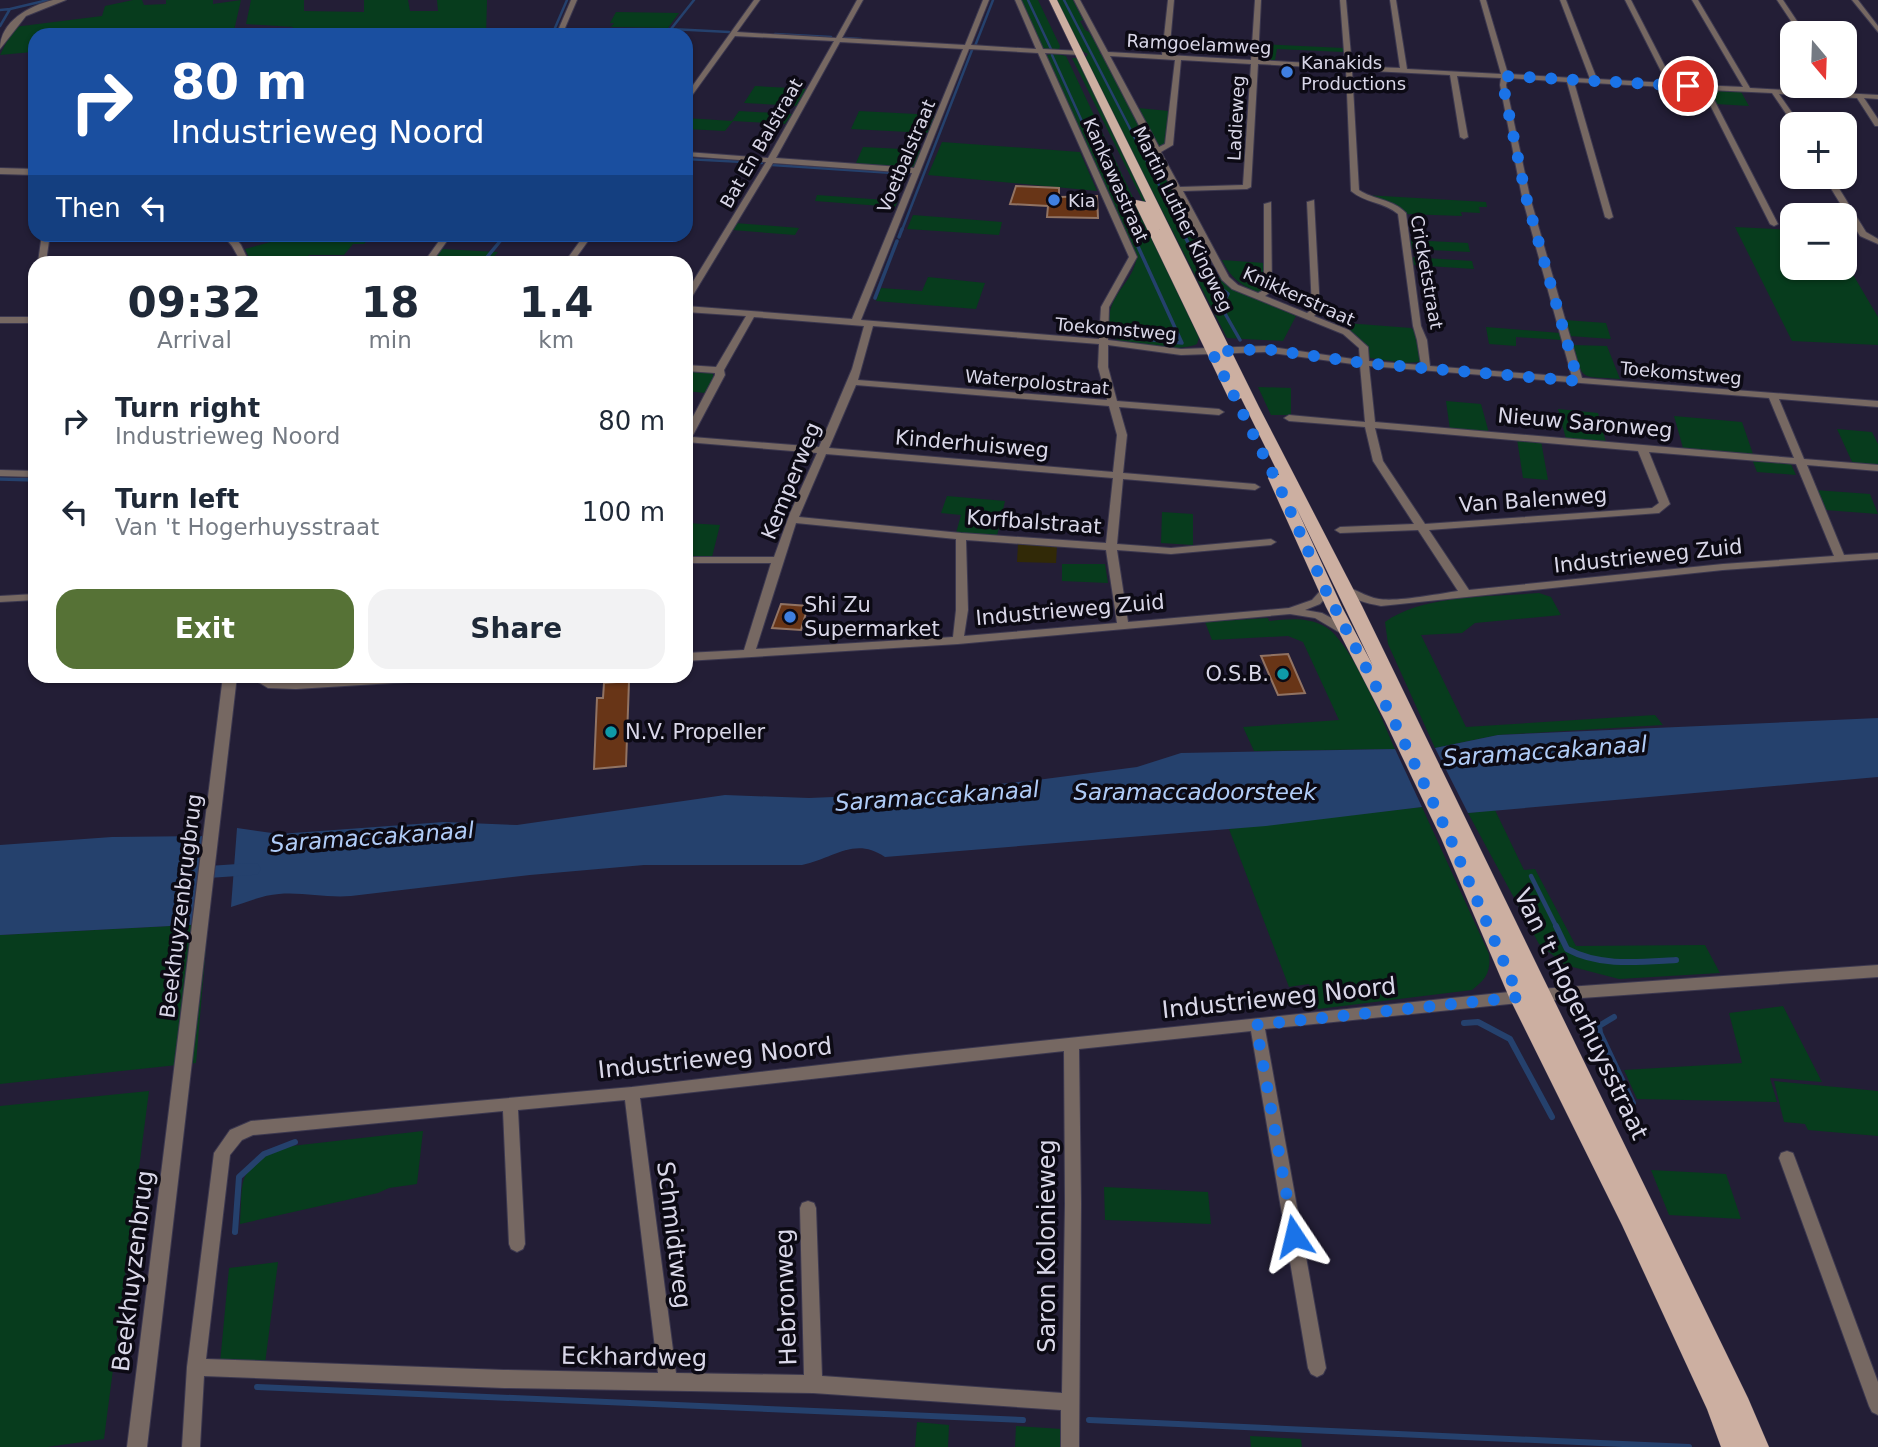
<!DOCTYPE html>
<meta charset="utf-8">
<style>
body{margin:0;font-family:"DejaVu Sans",sans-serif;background:#f2f2f3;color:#1f2937;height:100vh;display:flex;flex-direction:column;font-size:26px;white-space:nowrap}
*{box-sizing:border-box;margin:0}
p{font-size:23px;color:#747a83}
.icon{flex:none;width:38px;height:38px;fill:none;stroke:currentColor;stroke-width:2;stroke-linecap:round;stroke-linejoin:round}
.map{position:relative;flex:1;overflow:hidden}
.details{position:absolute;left:28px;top:256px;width:665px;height:427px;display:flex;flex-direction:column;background:#fff;border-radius:21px;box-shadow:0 2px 5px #0004}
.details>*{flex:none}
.hud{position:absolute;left:28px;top:28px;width:665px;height:214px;border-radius:21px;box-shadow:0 2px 5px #0004;background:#1a4fa0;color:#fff;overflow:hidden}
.needle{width:46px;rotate:161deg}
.buttons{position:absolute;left:1780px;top:21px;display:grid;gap:14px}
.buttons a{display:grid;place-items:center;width:77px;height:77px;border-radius:14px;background:#fff;box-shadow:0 2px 5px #0004;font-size:35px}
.pin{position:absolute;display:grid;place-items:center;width:60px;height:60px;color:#fff;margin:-30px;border:4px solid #fff;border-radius:50%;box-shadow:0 2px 7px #0007}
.me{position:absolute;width:77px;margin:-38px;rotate:350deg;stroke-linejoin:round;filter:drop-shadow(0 0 5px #0008)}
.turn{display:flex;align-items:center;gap:24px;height:147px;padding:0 28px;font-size:32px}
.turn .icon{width:91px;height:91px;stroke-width:2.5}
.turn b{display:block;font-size:49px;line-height:60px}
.then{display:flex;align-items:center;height:66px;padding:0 28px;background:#0003;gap:14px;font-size:26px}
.eta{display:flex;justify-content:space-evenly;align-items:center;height:119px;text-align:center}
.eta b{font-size:42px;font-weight:700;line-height:49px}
.action{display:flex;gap:14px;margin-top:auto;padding:14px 28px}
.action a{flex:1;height:80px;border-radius:21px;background:#567236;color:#fff;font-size:28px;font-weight:700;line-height:80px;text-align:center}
.action a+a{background:#f2f2f3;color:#1f2937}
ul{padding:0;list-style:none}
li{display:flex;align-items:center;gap:21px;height:91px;padding:0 28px}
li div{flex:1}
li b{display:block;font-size:26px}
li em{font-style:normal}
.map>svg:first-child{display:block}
</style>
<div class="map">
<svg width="1878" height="1447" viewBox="0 0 1878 1447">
<rect width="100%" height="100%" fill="#231e36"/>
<path fill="#073c1d" d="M133 0H142L144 5 166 4V0H213V4L241 0 233 35H35V57L31 58 32 52 0 55 14 27 102 16 105 6Z
M251 0H304V11L364 12V0H408L410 11H438L437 0H487L486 35H286L293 27 246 24Z
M1021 0H1038L1060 46 1059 49H1042Z
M1056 0H1073L1083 20 1080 21 1085 30 1089 32 1101 52 1099 54H1102L1215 274 1232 288 1296 316 1283 341 1227 338 1085 59 1088 54 1082 51Z
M616 12 679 13 668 28 611 27 614 23H610Z
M1260 44 1343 48V52L1277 49 1275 60 1259 59Z
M1053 53 1066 56 1199 337 1197 344C1180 352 1125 347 1110 336 1103 292 1132 289 1137 256L1045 56Z
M1072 58H1078L1208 321H1202Z
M755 86 809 89 799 106 744 103Z
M1708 90H1740L1749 106 1716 104Z
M1138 108 1169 111 1166 144 1159 147Z
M739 111 792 114 785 124 733 121 725 131 686 129V118L732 121Z
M859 111 935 115 928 133 851 129Z
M942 142 1080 152 1097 191 928 175Z
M863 147 921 150 913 168 855 165Z
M817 195 898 201 895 207 815 201Z
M1365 195 1486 202 1487 207H1479L1480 213 1461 212 1462 216 1406 214 1398 206Z
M913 215 1002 222 999 235 907 229Z
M735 223 799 228 795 235 732 230Z
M1735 227 1792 230V268H1844L1845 261 1878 317V345L1792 341Z
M299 234H372V235L364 244H353L344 255H309L304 262H251L245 249Z
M1410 240 1468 243 1470 252 1412 249Z
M442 249 498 252 489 262H432Z
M1411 257 1472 261 1474 269 1412 265Z
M1222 260 1264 263V291L1259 293C1240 285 1231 278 1222 260Z
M928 277 985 283 976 309 876 301 881 288 922 291Z
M1565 320 1606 323 1611 339 1570 336Z
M1346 323 1411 328 1415 331 1420 362 1404 363 1370 358C1364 336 1354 340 1346 323Z
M1486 327 1560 333 1562 340 1516 337V346L1489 344Z
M1572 345 1607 346 1620 379C1582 376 1583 383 1572 345Z
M686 369 713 372V380L705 393 686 391Z
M1258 387 1291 388V415H1271Z
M1446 401 1481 404 1489 433 1450 430Z
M1558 409 1598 413 1606 442 1566 439Z
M1674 416 1742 422 1753 454 1683 448Z
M1837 429 1872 432 1878 444V466L1853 464Z
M1517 439 1541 441 1548 480 1523 478Z
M1752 459 1790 462 1796 475 1757 472Z
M1815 490 1870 494 1878 514 1825 510Z
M947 496 1005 501 997 536 956 533 961 515 941 513Z
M1162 512 1193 514V545L1161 543Z
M686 523 720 525 712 557H686Z
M1062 564H1105L1108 583 1062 581Z
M1539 593 1551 597 1561 615 1475 623 1462 633 1421 635 1466 727 1655 715 1663 725 1498 735 1435 748 1388 644 1385 622C1423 594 1493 597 1539 593Z
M1268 618 1269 621C1288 619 1307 617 1324 626 1350 639 1383 721 1395 749L1254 751 1243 727 1339 720 1303 642 1288 636 1212 640 1205 622Z
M1422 807 1489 954C1491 972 1486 979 1472 990L1318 1009 1309 984 1289 987 1229 829Z
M1495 810 1524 870 1535 869 1576 946 1705 945 1720 973 1619 979 1565 965 1539 944 1468 813Z
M208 924 196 1063 0 1084V935Z
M1783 1006 1822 1082 1770 1078 1777 1102 1637 1099 1624 1070 1742 1063 1729 1013Z
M1774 1081 1878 1091V1136L1808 1130 1805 1124 1784 1122Z
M149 1091 104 1439 47 1447H0V1106Z
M423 1131 417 1184 389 1188 378 1193 240 1224C243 1180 236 1175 274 1148Z
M1651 1170 1726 1174 1741 1219 1669 1215Z
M1104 1187 1208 1192 1211 1224 1105 1220Z
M278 1262 265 1364 220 1363 229 1268Z
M917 1422 949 1425 948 1447H915Z
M1016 1426 1061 1429V1447H1015Z
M1250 1436 1301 1439 1302 1447H1251Z"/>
<path fill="#312907" d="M1018 544 1057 546 1056 563 1017 562Z"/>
<path fill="#25416d" d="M1878 718V777L1468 813 1435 748 1498 735Z
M1395 749 1422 807 1266 826 885 857C854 836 833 859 802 865H644L530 875 351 896C326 898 303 892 279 894 263 895 247 902 231 907L237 828 279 834 444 822 517 825 725 795 809 798 905 794 1037 780 1137 767 1181 753Z
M204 836 208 924 0 935V845L112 837Z"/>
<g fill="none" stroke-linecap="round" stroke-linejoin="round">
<path stroke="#25416d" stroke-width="2.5" d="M1028 0 1051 49
M1064 0 1182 230
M10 9 48 0
M0 10 10 9 0 26
M671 29 694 0
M775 34 831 37
M552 35 567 0
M666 35 671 29 729 32
M845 38 861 39
M978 46H975L993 0
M1052 55 1131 230
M686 159 762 163
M772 165 908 174
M902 230 972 50"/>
<path stroke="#25416d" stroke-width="3.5" d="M1181 229 1206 277 1228 294 1222 305 1223 310 1240 340
M899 237 902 229
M483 262 506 234
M875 298 897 241
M1125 337 1182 343 1130 229
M0 479 35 480"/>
<path stroke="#25416d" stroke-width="4.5" d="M1531 876 1557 928"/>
<path stroke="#25416d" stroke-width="6" d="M1556 926 1567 949C1600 967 1640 962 1676 960
M1614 1017 1599 1026 1600 1033 1633 1103
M1464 1023 1478 1022 1510 1039 1552 1117
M235 1232 239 1177 264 1154 295 1142
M257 1387 1023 1420
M1089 1420 1689 1447"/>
<path fill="#25416d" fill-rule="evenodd" d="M252 863 258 864 261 869 258 874 252 875 194 879 188 878 185 873 188 868 194 867Z"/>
</g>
<path fill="#683517" stroke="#917363" stroke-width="2" d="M1016 186 1059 188V197L1097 196 1098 218 1047 217 1048 206 1010 204Z
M781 604 808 606 801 630 772 628Z
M1288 654 1305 693 1278 695 1261 656Z
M629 681 626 766 594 769 597 698H603L604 683Z"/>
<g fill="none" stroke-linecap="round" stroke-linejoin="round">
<g stroke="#3c384f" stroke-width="2">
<path id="minor" d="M571 0H577L562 35H556Z
M754 0H760L737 32 836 38 857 0H863L842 38 965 45 983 0H989L971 45 1036 49 1015 0H1021L1043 49 1080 51 1083 53 1080 55 1045 53 1137 257 1109 307 1108 340 1181 349 1265 346 1360 360 1359 348 1343 334 1232 289 1222 280 1172 189 1074 0H1080L1108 52 1162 55 1168 0H1174L1169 55 1251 60 1255 0H1261L1258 60 1345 65 1340 0H1346L1352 66 1400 68 1390 0H1396L1407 69 1501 74 1480 0H1486L1508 74 1590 79 1560 0H1566L1597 79 1667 83 1625 0H1631L1674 84 1743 87 1692 0H1698L1750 88 1878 95V99L1864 98 1878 119V126H1875L1857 98 1779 94 1800 124H1793L1772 93 1709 90 1778 224 1774 226 1770 224 1702 89 1574 82 1613 217 1609 219 1605 217 1567 82 1508 78 1506 85 1530 197 1582 378 1878 401V407L1779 399 1804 459 1878 465V471L1807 465 1844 555 1878 553V559L1723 570 1381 606C1366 603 1352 600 1340 589L1342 587C1352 586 1365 597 1379 599 1397 602 1438 594 1458 591L1418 530 1340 533 1335 530 1340 527 1414 524 1373 461 1365 427 1289 421 1284 418 1289 415 1365 422 1360 365 1265 352 1181 355 1108 345V367L1117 401 1219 409 1224 412 1219 415 1119 407 1127 435 1123 473 1255 484 1260 487 1255 490 1123 479 1117 544 1171 548 1271 539 1276 542 1271 545 1171 554 1117 550 1128 622 1289 608 1312 600 1322 589 1326 588 1332 591 1320 604 1305 610 1322 613 1350 628 1352 631 1350 634H1342L1315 618 1290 614 958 644 686 661V653L744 650 771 563H686V557H774L790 513 817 453 686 442V430L715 375V373L686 371V365L716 367 746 316 686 312V306L852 319 912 173 773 163 690 300 686 303V293L766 162 686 156V152L768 158 834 41 735 36 688 101 686 102V95ZM840 42 963 49 914 168 776 158ZM969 49 1038 53 1129 257 1101 307 1099 339 861 320ZM1110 56 1175 60 1165 144 1159 147ZM1181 60 1251 64 1243 185 1180 187 1161 152 1173 145ZM1258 64 1346 69 1351 191C1365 203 1384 202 1398 214L1413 326 1417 340 1421 365 1369 361 1368 347 1349 330 1314 316 1320 310 1314 200 1307 202 1312 309 1307 313 1265 296 1272 291 1271 202 1264 204V290L1258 293 1238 285 1229 277 1183 191 1247 189 1251 187ZM1352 70 1450 75 1460 137 1464 139 1468 137 1457 76 1501 78 1500 85 1522 197 1572 377 1430 366 1427 340 1421 326 1406 213C1393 199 1374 200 1359 190ZM754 317 864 326 852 369 819 447 692 437 725 375 724 370ZM873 326 1099 344 1098 367 1107 400 858 380ZM1369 366 1769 398 1794 458 1375 422ZM856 385 1109 406 1117 435 1113 472 829 448ZM1375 428 1638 451 1659 503 1652 508 1425 524 1383 461ZM1649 452 1796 464 1834 556 1723 564 1469 590 1429 530 1659 513 1670 504ZM826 454 1113 478 1106 543 961 533 799 517ZM796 523 956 539V610L953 637 756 649ZM966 540 1106 550 1117 623 964 636 968 610Z
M1777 0H1783L1805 33H1799Z
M1852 0H1858L1878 26V32Z
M1824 177H1832L1866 232 1878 239V244L1860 236Z
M42 234H50L46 262H38Z
M444 234H452L432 262H424Z
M585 234H593L573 262H565Z
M0 317H35V323H0Z
M0 470 35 471V477L0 476Z
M35 594V600L0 602V596Z
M248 676H262L270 680 296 681 388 676H448L442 680 296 689 268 688Z
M1878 965V977L1539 1001 1534 999 1532 995 1534 991 1539 989Z
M1519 991 1524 993 1526 997 1524 1001 1519 1003 1265 1029 1326 1368 1323 1374 1317 1377 1311 1374 1308 1368 1251 1031 1079 1049 1081 1204 1079 1447H1061V1410L813 1393 504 1388 204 1376 200 1447H182L187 1367 214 1153 230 1130 251 1121 632 1087 906 1055ZM1064 1051 1065 1204 1062 1393 822 1376 816 1208 814 1203 808 1201 802 1203 800 1208 804 1375 676 1373 640 1098ZM625 1100 658 1373 504 1370 206 1359 230 1155 242 1140 253 1135 503 1111 509 1244 511 1249 517 1252 523 1249 525 1244 518 1110Z
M1787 1151 1793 1153 1795 1158 1878 1382V1415L1872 1412 1869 1406 1779 1158 1781 1153Z"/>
</g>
<g stroke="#3c384f" stroke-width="2">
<path id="tertiary" d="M53 0H66L26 16 0 49C0 21 29 6 53 0Z
M0 168 35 169V175L0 174Z
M222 234H232L241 245 249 262H241L232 246Z
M223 676H237L147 1447H127Z"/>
</g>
<g stroke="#3c384f" stroke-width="1">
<path id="primary" d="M1049 0H1057L1259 407 1362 606 1748 1398 1769 1447H1721L1707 1409 1622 1225 1509 997 1441 838 1385 721 1326 607 1268 478 1270 475H1279L1241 398 1235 401 1228 397 1134 202 1136 200 1146 202 1171 254ZM1295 505 1373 666 1342 607Z"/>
</g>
<use href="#minor" fill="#766862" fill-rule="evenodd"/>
<use href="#tertiary" fill="#766862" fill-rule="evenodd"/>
<use href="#primary" fill="#ccafa1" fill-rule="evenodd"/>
</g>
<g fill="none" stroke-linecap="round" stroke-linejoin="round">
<path stroke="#1a73e8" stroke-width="12" stroke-dasharray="0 21.6" d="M1294 1236 1256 1025 1519 997 1450 838 1394 721 1326 591 1280 488 1212 352 1265 349 1363 363 1578 381 1526 197 1503 85 1505 76 1688 86"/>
</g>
<g fill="#3f7fe0" stroke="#0c0a14" stroke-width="2.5">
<circle cx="1287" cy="72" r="7"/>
<circle cx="1054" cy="200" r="7"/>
<circle cx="790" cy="617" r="7"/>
</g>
<g fill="#0f9aa8" stroke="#0c0a14" stroke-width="2.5">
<circle cx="1283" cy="674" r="7"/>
<circle cx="611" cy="732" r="7"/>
</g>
<g text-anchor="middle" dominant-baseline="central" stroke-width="7" stroke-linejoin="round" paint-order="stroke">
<g font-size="18" fill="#d9d7e8" stroke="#0c0a14">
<text transform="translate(1199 44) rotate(3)">Ramgoelamweg</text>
<text transform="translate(1236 118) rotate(-87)">Ladieweg</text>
<text transform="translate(761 143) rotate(-60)">Bat En Balstraat</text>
<text transform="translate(906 156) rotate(-67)">Voetbalstraat</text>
<text transform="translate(1116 180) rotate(66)">Kankawastraat</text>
<text transform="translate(1183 219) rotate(64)">Martin Luther Kingweg</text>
<text transform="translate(1427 272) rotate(80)">Cricketstraat</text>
<text transform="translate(1299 296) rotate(24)">Knikkerstraat</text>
<text transform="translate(1116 329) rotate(5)">Toekomstweg</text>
<text transform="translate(1681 373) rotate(5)">Toekomstweg</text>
<text transform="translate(1037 382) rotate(5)">Waterpolostraat</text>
</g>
<g font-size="18" fill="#d9d7e8" stroke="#0c0a14" text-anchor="start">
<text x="1301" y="62">Kanakids<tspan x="1301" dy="21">Productions</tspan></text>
<text x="1068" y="200">Kia</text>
</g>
<g font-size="21" fill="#d9d7e8" stroke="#0c0a14">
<text transform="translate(1585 423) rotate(5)">Nieuw Saronweg</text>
<text transform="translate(972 444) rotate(5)">Kinderhuisweg</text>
<text transform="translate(791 481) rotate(-68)">Kemperweg</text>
<text transform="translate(1533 500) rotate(-4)">Van Balenweg</text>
<text transform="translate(1034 522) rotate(4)">Korfbalstraat</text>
<text transform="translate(1648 556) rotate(-6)">Industrieweg Zuid</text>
<text transform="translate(1070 610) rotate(-5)">Industrieweg Zuid</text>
<text transform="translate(181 906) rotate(-83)">Beekhuyzenbrugbrug</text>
</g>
<g font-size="21" fill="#d9d7e8" stroke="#0c0a14" text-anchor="start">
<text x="804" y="605">Shi Zu<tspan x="804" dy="24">Supermarket</tspan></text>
<text x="1269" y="674" text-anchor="end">O.S.B.</text>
<text x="625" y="732">N.V. Propeller</text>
</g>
<g font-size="23" font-style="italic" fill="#b0ccf7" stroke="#0c0a14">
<text transform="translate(1545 751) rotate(-4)">Saramaccakanaal</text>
<text x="1195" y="792">Saramaccadoorsteek</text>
<text transform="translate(937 796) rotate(-4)">Saramaccakanaal</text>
<text transform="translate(372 837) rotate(-4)">Saramaccakanaal</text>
</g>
<g font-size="24" fill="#d9d7e8" stroke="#0c0a14">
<text transform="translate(1279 998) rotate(-6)">Industrieweg Noord</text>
<text transform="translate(1581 1014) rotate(64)">Van 't Hogerhuysstraat</text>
<text transform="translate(715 1058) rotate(-6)">Industrieweg Noord</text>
<text transform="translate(674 1235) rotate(83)">Schmidtweg</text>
<text transform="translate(1047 1246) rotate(-90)">Saron Kolonieweg</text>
<text transform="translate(133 1271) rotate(-83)">Beekhuyzenbrug</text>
<text transform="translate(786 1297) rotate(-92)">Hebronweg</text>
<text transform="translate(634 1357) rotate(1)">Eckhardweg</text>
</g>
</g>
</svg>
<div class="buttons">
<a><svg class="needle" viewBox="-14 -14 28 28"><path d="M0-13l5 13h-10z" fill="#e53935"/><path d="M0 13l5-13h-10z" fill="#747a83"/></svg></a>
<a>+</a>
<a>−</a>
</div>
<div class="pin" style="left:1688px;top:86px;background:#d93025"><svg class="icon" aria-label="arrive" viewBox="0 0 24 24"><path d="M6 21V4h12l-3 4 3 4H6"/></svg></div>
<svg class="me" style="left:1294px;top:1236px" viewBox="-20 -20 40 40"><path d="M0-17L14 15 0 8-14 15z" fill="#1a73e8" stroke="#fff" stroke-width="4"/></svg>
<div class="hud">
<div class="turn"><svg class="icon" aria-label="right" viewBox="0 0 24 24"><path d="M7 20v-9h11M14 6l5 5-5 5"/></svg><div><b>80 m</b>Industrieweg Noord</div></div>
<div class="then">Then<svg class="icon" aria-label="left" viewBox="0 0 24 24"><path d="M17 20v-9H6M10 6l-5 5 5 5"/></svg></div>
</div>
<section class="details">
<div class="eta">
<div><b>09:32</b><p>Arrival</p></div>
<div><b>18</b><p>min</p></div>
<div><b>1.4</b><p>km</p></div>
</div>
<ul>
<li><svg class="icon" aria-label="right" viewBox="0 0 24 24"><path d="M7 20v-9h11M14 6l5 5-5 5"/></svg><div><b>Turn right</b><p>Industrieweg Noord</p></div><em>80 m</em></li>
<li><svg class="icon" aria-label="left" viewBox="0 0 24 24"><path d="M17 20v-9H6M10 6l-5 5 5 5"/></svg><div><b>Turn left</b><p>Van 't Hogerhuysstraat</p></div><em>100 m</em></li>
</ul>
<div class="action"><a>Exit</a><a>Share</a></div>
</section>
</div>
